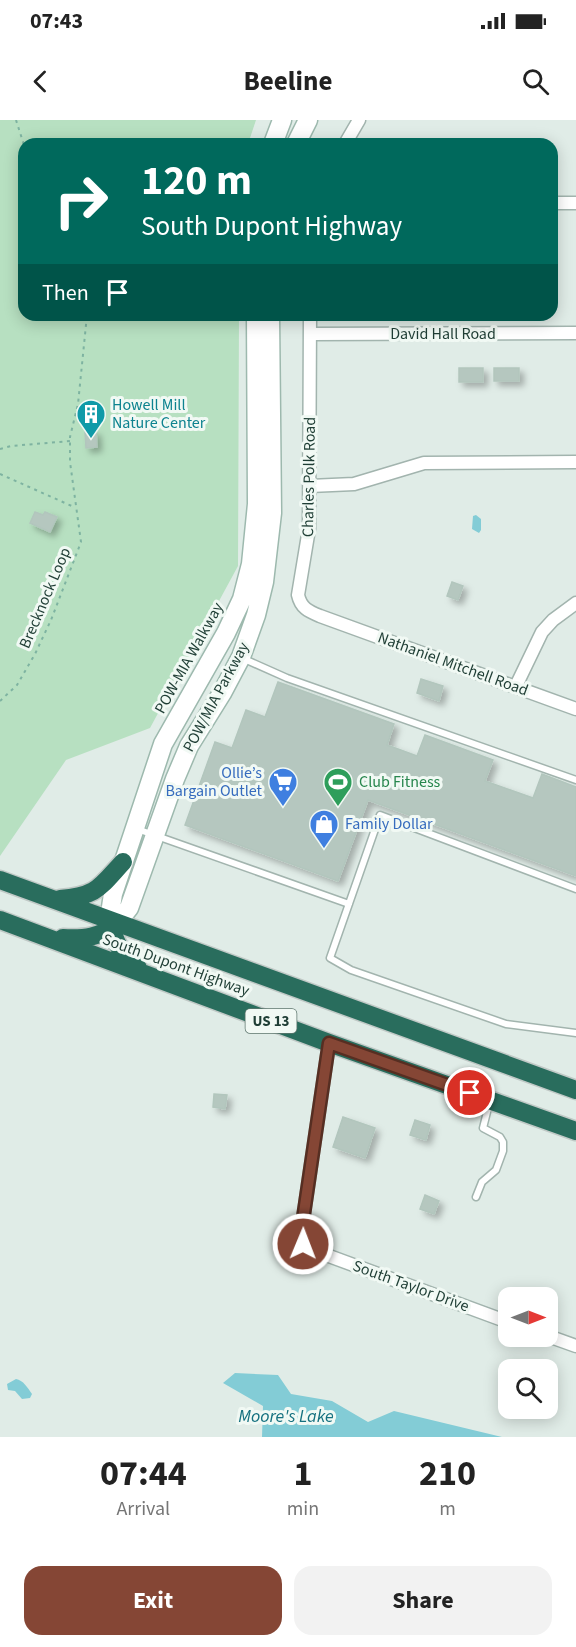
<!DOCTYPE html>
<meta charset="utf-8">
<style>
body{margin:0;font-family:"Source Sans 3",sans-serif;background:#f2f2f2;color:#222;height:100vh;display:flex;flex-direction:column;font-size:22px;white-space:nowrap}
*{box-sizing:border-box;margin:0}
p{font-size:20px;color:#767676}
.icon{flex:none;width:33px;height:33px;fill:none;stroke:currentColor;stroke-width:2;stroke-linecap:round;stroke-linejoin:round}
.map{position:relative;height:1317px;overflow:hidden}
.drawer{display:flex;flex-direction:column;background:#fff;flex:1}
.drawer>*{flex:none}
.top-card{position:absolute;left:18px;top:18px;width:540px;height:183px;border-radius:18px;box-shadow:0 3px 15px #0003;background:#00695c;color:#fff;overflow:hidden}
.needle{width:39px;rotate:90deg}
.tools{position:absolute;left:498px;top:1167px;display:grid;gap:12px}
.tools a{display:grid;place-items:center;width:60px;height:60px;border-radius:12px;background:#fff;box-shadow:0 3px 15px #0003;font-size:30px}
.pin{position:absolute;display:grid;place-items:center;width:51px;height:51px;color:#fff;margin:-26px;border:3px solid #fff;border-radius:50%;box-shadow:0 2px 6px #0007}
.me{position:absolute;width:66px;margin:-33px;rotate:1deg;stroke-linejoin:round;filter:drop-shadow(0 0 4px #0008)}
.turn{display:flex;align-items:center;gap:21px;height:126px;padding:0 24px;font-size:27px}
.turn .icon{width:78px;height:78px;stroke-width:2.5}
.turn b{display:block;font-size:42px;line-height:51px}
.then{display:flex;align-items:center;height:57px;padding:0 24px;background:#0003;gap:12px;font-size:22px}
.eta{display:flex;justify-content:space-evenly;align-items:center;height:102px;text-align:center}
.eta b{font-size:36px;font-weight:700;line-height:42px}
.button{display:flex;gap:12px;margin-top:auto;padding:12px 24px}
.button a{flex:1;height:69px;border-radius:18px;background:#854635;color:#fff;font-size:24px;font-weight:700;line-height:69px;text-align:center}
.button a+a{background:#f2f2f2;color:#222}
.status{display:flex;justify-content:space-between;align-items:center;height:42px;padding:0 30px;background:#fff;direction:ltr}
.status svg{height:16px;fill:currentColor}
header{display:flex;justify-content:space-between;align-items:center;height:78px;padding:0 24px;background:#fff;font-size:27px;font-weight:700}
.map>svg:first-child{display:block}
</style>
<div class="status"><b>07:43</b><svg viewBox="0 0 49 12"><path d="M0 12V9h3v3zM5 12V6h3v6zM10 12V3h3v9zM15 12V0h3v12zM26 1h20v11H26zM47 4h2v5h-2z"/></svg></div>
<header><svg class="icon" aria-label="back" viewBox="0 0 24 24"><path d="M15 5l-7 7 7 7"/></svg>Beeline<svg class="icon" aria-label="search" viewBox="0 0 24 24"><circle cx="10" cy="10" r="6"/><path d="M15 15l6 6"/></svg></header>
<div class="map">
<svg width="576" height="1317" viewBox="0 0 576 1317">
<defs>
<filter id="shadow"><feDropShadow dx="4.5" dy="4.5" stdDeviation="3" flood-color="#0004"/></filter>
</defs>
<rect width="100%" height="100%" fill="#e0ece7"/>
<path fill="#b7e0c1" d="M0 0H256L248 24H24V195H239L238 446 150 608 66 640 0 736Z"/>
<path fill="#83ccd6" d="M476 395 481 399V410L479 413 472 409 473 396Z
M235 1253 278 1255 291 1274 332 1281 368 1302 394 1291 502 1317H262L263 1286 223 1263Z
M16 1259C23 1260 28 1268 32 1274L30 1278 22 1279 15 1271 8 1270 7 1264Z"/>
<path fill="#b5c7bf" stroke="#b2c6bd" stroke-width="1.5" filter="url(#shadow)" d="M459 248H483V262H459Z
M494 248H519V261H494Z
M96 311 97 327 86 328 85 312Z
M35 392 43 395 45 392 57 397 50 412 30 403Z
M452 462 463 466 458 480 447 476Z
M421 559 443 566 439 581 417 573Z
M278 562 394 604 387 625 417 636 425 615 493 640 485 661 533 678 542 654 576 667V756L368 680 338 761 185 705 215 622 232 628 246 590 265 597Z
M214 974 227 975 225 989 213 987Z
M343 997 375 1008 365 1038 333 1027Z
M415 1000 430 1005 426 1020 410 1015Z
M425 1075 439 1081 434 1094 420 1089Z"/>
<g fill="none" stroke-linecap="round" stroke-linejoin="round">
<g stroke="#a2b4ae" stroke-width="9">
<path id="lane" d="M242 538 287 558 576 660
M137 709 349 784
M576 769 380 695 330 838 351 850 506 904 576 913
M476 1077 482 1062 496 1050 503 1031V1022L500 1017 483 1008 489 984"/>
</g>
<g stroke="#a2b4ae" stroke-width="15">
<path id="street" d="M345 24 359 0
M552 83H576
M310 195 309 409 298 475C301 488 308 491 320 496L576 589
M310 214 576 213
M310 366 354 364 424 343 576 342
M516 566 542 512 553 500 576 483
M329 923 301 1113 303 1124 310 1129 508 1202
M548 1216 576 1226"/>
</g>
<g stroke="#9db9ae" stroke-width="21">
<path id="secondary" d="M273 24 282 0
M296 24 308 0
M109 800 113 774 163 624 226 513 242 479 251 444 257 384 256 195
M117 803 129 788 175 659 189 626 222 573 241 537 256 495 264 462 272 393 270 195"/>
</g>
<g stroke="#c0c9c6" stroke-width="21">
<path id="highway" d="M0 760 576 970
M60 779C97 776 99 768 123 742
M0 800 329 923 576 1011
M109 800C114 819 121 837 138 848
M63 818C84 819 100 818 117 803"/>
</g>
<path stroke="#7eb3a1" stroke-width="2" stroke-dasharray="3 4.5" stroke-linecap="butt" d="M16 0 24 25
M0 329 11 326 71 321
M0 354 74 387
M0 581 17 565 35 534 51 500 81 422 70 342V317L78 284 87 195"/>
<use href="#lane" stroke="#fff" stroke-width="6"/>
<use href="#street" stroke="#fff" stroke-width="12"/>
<use href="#secondary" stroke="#fff" stroke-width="18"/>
<use href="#highway" stroke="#296d5d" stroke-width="18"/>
</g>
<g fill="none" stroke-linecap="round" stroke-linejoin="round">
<g stroke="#562e22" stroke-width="15">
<path id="route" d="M303 1124 301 1113 329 923 470 973"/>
</g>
<use href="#route" stroke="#854635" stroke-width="10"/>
</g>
<defs>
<g id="building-pin" transform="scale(1.5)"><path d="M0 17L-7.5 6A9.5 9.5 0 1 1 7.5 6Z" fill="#0f9aa8" stroke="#f1f9f4"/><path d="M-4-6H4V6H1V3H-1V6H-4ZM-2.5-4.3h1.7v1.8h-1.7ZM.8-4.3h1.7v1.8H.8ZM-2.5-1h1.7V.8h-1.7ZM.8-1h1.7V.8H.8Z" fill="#fff"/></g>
<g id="supermarket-pin" transform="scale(1.5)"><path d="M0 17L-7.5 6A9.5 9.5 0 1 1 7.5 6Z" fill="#3f7fe0" stroke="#f1f9f4"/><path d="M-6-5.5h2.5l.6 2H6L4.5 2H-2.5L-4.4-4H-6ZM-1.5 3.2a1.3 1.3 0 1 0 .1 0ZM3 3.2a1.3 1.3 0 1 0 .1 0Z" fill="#fff"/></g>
<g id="stadium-pin" transform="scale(1.5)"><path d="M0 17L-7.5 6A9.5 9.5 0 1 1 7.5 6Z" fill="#2e9e5b" stroke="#f1f9f4"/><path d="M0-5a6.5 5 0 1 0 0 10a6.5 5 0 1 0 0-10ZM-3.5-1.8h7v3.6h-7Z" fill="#fff"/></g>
<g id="shop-pin" transform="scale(1.5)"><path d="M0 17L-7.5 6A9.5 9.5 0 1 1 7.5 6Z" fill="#3f7fe0" stroke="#f1f9f4"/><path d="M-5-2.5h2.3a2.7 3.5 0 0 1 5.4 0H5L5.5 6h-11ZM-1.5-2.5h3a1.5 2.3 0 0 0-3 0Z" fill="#fff"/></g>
</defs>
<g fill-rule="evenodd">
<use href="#building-pin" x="91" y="294"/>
<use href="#supermarket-pin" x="283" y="662"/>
<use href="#stadium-pin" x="338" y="662"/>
<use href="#shop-pin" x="324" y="704"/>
</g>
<g text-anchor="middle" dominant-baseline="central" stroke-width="6" stroke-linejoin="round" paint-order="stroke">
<rect fill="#f1f9f4" stroke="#5e766e" stroke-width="1.5" x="245.5" y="889" width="51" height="24" rx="4.5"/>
<g font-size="15" font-weight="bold" fill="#1f3e35">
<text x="271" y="901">US 13</text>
</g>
<g font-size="16" fill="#1f3e35" stroke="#f1f9f4">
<text x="443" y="214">David Hall Road</text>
<text transform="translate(309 357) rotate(-89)">Charles Polk Road</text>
<text transform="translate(45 478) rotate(-67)">Brecknock Loop</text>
<text transform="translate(189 538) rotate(-61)">POW-MIA Walkway</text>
<text transform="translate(453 544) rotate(20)">Nathaniel Mitchell Road</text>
<text transform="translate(216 577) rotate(-62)">POW/MIA Parkway</text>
<text transform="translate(176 845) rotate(20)">South Dupont Highway</text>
<text transform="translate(411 1166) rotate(20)">South Taylor Drive</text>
</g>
<g font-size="16" fill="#0d838f" stroke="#f1f9f4" text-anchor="start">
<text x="112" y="285">Howell Mill<tspan x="112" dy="18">Nature Center</tspan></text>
</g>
<g font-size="16" fill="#366cbe" stroke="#f1f9f4" text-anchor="end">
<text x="262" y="653">Ollie’s<tspan x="262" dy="18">Bargain Outlet</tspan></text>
<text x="345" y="704" text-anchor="start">Family Dollar</text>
</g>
<g font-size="16" fill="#27864d" stroke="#f1f9f4" text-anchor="start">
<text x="359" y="662">Club Fitness</text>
</g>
<g font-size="18" font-style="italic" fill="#14707f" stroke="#f1f9f4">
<text x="286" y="1296">Moore's Lake</text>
</g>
</g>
</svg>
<div class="tools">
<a><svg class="needle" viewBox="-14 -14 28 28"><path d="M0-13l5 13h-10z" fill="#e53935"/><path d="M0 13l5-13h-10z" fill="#767676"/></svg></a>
<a><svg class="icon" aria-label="search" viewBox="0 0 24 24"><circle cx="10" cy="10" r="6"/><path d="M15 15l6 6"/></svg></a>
</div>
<div class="pin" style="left:470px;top:973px;background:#d93025"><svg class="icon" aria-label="arrive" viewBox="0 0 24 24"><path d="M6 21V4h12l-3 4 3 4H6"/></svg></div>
<svg class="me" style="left:303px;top:1124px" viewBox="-20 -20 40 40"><circle r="17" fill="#854635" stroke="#fff" stroke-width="3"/><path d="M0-11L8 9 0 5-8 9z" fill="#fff"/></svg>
<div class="top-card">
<div class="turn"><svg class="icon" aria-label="right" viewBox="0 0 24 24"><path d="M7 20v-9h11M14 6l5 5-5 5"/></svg><div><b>120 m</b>South Dupont Highway</div></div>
<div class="then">Then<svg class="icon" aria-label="arrive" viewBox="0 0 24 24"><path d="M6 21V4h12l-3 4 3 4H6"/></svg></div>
</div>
</div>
<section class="drawer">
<div class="eta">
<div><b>07:44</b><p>Arrival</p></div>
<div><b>1</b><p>min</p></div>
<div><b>210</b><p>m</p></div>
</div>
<div class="button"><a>Exit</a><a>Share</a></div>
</section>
